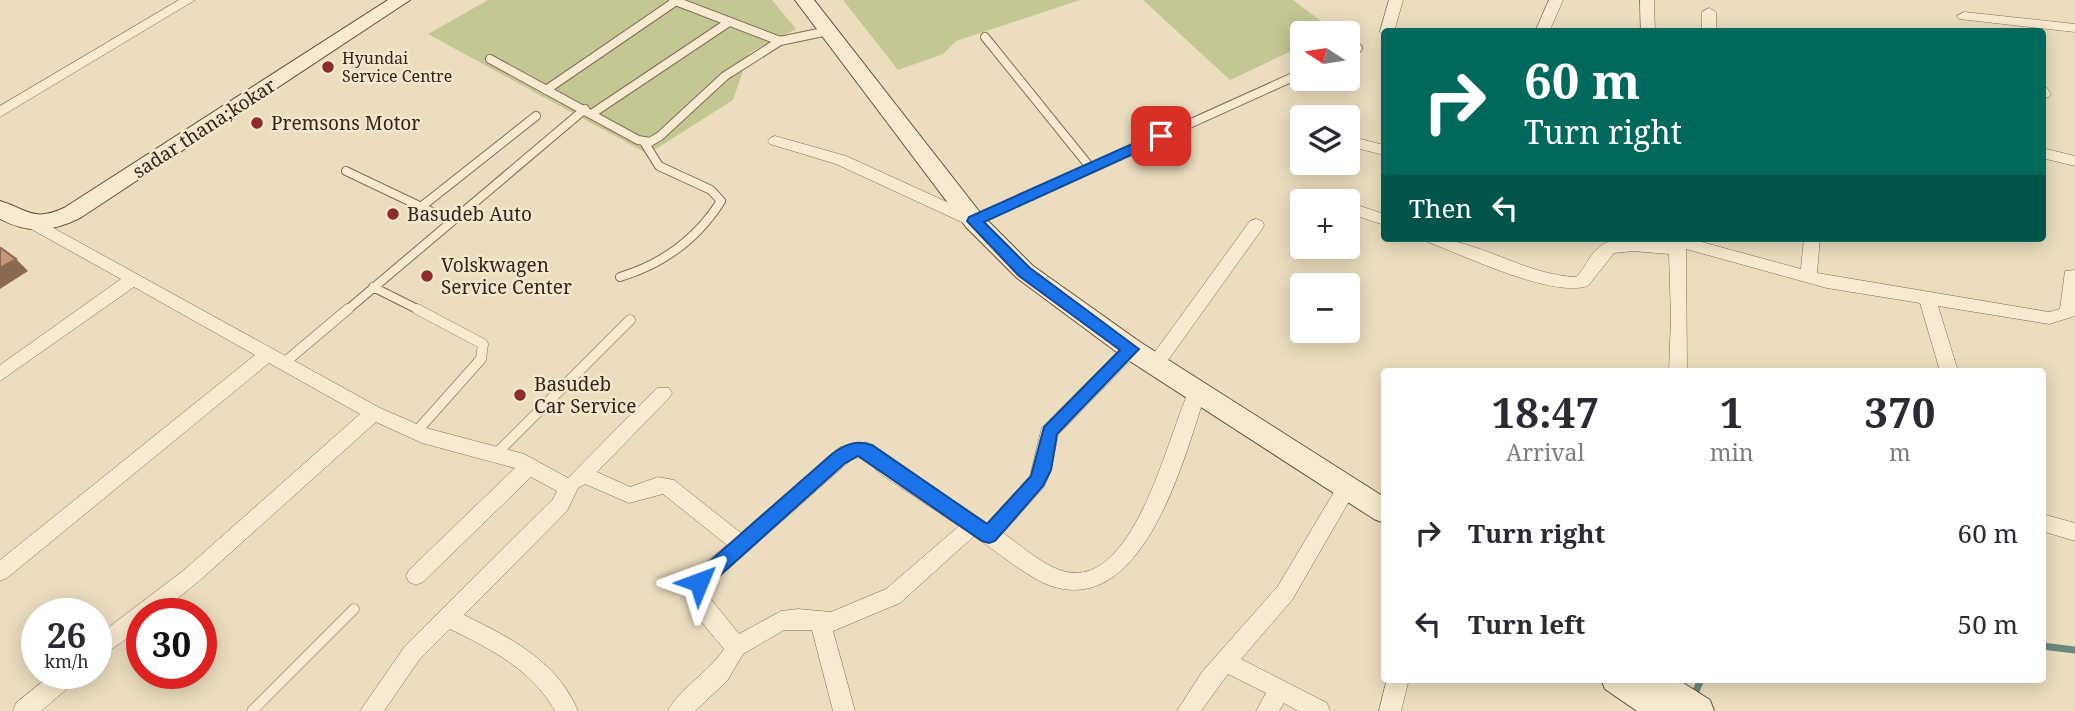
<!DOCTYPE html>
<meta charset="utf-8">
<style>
body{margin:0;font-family:"Noto Serif",serif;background:#f7f7f7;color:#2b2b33;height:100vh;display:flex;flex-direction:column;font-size:26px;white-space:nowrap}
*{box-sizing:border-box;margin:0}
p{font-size:23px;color:#7c7c81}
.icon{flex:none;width:38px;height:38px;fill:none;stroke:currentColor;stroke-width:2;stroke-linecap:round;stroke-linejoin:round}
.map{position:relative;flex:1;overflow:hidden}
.details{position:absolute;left:1381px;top:368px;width:665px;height:315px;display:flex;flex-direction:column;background:#fff;border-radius:7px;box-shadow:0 4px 18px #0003}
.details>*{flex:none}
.banner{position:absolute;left:1381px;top:28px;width:665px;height:214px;border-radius:7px;box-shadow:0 4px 18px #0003;background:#00695c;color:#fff;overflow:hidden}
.needle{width:46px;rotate:282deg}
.buttons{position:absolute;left:1290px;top:21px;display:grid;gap:14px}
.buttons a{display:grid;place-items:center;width:70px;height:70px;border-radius:7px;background:#fff;box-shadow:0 4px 18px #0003;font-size:35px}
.speed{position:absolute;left:21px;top:598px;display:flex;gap:14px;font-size:35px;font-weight:700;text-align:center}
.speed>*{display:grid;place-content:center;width:91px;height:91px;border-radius:50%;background:#fff;box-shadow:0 4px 18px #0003;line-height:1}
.speed small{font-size:18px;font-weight:400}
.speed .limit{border:10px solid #d22;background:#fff;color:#111}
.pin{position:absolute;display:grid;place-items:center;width:60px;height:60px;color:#fff;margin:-30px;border-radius:14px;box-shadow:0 4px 10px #0006}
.me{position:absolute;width:77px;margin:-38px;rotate:46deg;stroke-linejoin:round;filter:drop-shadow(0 0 5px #0008)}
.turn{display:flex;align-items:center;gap:24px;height:147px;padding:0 28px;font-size:32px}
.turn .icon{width:91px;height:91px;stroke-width:2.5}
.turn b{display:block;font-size:49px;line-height:60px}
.then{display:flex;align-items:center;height:66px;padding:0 28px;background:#0003;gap:14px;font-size:26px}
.eta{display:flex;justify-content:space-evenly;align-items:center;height:119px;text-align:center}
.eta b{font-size:42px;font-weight:700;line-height:49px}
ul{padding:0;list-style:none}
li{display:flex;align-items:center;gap:21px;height:91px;padding:0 28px}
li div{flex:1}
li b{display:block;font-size:26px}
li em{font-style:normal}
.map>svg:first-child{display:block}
</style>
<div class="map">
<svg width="2075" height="711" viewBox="0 0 2075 711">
<rect width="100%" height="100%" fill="#ebddbe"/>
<path fill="#c3c893" d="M488 0H772L796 29 749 53 733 100 648 154 428 34Z
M843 0H1080L956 41 943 54 898 70Z
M1143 0H1293L1334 31 1302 33V46L1230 80Z"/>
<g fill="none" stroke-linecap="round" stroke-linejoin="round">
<path stroke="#698981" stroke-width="7" d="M2042 646 2075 650
M1688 711 1701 679"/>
<g stroke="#826d58" stroke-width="10">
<path id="lane-far1" d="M673 0 780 41 828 31
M985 37 1090 167
M1348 52 1358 48
M490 59 638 140 650 142 660 136 725 76 780 41
M546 90 676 1
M593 113 729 22
M346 171 451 221
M421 207 536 116
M974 221 1302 73
M620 277C663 264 697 239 721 201L711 190 659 166 644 142
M373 287 421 311
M346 311 585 109"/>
</g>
<g stroke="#826d58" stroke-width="11">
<path id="lane" d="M284 363 348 309
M416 432 481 359 483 344 417 309
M496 454 630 320
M252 711 354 609"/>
</g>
<g stroke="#826d58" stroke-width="1">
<path id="street" d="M179 0H195L0 117V106Z
M1389 0H1403L1394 32H1384V35L1380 32Z
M1549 0H1563L1549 32H1535Z
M1640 0H1654L1655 32H1641Z
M1709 8 1716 12V32H1702V12Z
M1964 12 2075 24V32L1959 19 1957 16Z
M2042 87 2047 88 2051 94 2049 97 2042 98Z
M775 136 846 156 980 217 982 221 980 225H968L836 164 770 144 768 141 770 138Z
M1348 136 1384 145V155L1348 146Z
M2042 148 2075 156V166L2042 158Z
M1348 202 1384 214V225L1348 213Z
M37 219 380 408 426 428 524 454 568 478 657 388H669L672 393 669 398 597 472 630 487 658 477 674 480 741 533 840 447 866 442 987 523 1030 476 1042 427 1125 344H1137L1140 349 1137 354 1058 435 1051 470 1044 487 1003 533C1020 545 1038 561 1057 569 1134 601 1168 430 1191 387H1203L1206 392C1185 455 1145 617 1051 586 1030 579 994 550 974 536L900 603 833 631 855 711H833L812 630H784L743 654 727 681 695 711H668C677 691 710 671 724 649 711 632 673 597 693 574 703 563 716 555 727 545L663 494 629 503 585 484 578 488 567 511 464 615C511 638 557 661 578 711H555C532 670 491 649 450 629L419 660 384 711H360L405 646 553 499 557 491 531 477 423 582 416 585 409 582 406 576 409 570 515 468 422 443 376 422 198 582 158 614H142V628L96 660V637L184 570 360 414 269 363 7 578 0 581V560L255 355 134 287 0 381V365L121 279 31 229 29 225 31 221ZM863 458 882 475 959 526 886 589 831 612 798 609 781 611 739 634 710 598 709 586 852 459Z
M1256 219 1262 221 1264 225 1262 229 1161 370H1149L1146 365 1149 360 1250 221Z
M1426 238C1478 238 1523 275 1576 277 1585 269 1588 257 1597 249 1614 232 1648 240 1669 242V238H1687L1801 269 1804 238H1820L1817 273 2049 312 2060 309 2065 271 2075 270V316L2049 324 1938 306 1958 371H1940L1920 303 1827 288 1686 249 1687 371H1669L1671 318 1669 254 1633 251 1614 253 1588 286C1552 298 1465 256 1428 242Z
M1341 490 1348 492 1351 498 1292 600 1241 659 1327 703 1330 711H1298L1284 703 1279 711H1256L1266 693 1228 674 1201 711H1177L1202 672 1278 586 1334 492Z
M2042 514 2075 523V541L2042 531Z
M52 674H79L76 681 41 711H13L16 703Z
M1387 679H1409L1401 711H1379Z"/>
</g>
<g stroke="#644f3b" stroke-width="2">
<path id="secondary" d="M388 0H410L80 218C51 232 29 234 0 219V201C29 210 33 222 64 208Z
M795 0H814L982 215 1033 266 1140 342 1384 497V523L1374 519 1122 356 1017 278 966 227Z
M1601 679H1677L1710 700 1714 711H1637L1605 689Z"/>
</g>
<use href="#lane-far1" stroke="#f7ead0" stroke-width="8"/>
<use href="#lane" stroke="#f7ead0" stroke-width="10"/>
<use href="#street" fill="#f7ead0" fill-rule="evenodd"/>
<use href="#secondary" fill="#f7ead0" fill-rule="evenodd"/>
</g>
<path fill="#8c6952" d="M16 259 28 271 0 289V268Z"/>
<path fill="#c89675" stroke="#8c6952" stroke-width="2" d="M1 248 16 259 0 268V249Z"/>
<path fill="#1a73e8" stroke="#114b97" stroke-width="2" d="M1161 131 1166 133V139L984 222 1030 268 1139 349 1057 434 1051 470 1043 486 995 541 989 543 982 541 858 456 844 464 706 588 699 591 693 588 690 582 693 576 832 454C845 444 856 440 872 445L987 524 1031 476 1044 427 1120 350 1019 276 967 221 969 217Z"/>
<g fill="#8e2b2e" stroke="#f3e7cd" stroke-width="2.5">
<circle cx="328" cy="67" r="7"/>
<circle cx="257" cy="123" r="7"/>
<circle cx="393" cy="214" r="7"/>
<circle cx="427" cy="276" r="7"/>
<circle cx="520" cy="395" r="7"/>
</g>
<g text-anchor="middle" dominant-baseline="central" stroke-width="5" stroke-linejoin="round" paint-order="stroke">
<g font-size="16" fill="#32261c" stroke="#f3e7cd" text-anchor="start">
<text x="342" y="58">Hyundai<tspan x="342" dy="18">Service Centre</tspan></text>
</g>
<g font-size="19" fill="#32261c" stroke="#f3e7cd" text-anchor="start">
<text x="271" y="123">Premsons Motor</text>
<text x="407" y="214">Basudeb Auto</text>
<text x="441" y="265">Volskwagen<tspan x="441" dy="22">Service Center</tspan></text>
<text x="534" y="384">Basudeb<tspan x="534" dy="22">Car Service</tspan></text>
</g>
<g font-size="19" fill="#32261c" stroke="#f3e7cd">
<text transform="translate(204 128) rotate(-33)">sadar thana;kokar</text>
</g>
</g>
</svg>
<div class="buttons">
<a><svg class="needle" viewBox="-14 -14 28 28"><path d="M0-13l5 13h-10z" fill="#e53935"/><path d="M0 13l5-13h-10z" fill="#7c7c81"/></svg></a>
<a><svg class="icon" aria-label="layers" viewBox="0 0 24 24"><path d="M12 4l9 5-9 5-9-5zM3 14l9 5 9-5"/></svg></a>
<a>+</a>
<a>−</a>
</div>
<div class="speed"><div>26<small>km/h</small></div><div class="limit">30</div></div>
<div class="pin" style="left:1161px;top:136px;background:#d93025"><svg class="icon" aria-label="arrive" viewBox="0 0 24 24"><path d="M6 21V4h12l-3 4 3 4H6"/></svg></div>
<svg class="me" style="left:699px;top:582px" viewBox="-20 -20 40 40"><path d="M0-17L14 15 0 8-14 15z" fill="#1a73e8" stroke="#fff" stroke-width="4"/></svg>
<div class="banner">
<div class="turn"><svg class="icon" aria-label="right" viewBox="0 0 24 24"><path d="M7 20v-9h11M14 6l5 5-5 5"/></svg><div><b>60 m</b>Turn right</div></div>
<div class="then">Then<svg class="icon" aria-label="left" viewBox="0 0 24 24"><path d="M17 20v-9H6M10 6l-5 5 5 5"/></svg></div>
</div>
<section class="details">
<div class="eta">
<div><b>18:47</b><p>Arrival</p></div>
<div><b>1</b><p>min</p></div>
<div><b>370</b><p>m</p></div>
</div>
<ul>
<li><svg class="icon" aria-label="right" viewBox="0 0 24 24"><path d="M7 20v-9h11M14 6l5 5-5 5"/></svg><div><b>Turn right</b></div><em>60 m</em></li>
<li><svg class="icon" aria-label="left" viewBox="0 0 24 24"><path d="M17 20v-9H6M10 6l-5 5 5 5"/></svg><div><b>Turn left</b></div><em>50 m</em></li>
</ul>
</section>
</div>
